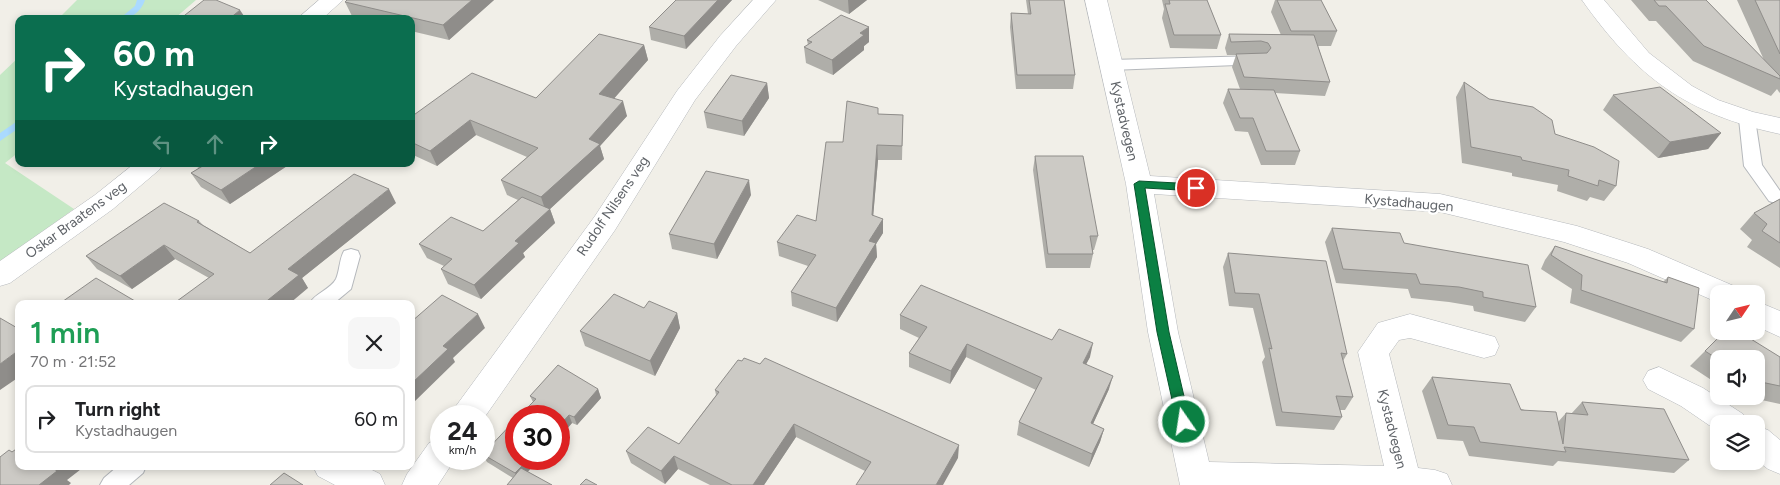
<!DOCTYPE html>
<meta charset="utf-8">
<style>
body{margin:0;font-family:Figtree,sans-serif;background:#f6f6f6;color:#202124;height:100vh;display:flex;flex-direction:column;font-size:19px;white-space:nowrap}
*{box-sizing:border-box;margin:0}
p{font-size:16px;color:#757577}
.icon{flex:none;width:28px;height:28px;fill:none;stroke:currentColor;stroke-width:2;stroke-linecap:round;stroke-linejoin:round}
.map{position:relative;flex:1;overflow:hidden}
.side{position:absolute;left:15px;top:300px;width:400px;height:170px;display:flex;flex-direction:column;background:#fff;border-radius:10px;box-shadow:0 2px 8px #0003}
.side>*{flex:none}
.top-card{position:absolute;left:15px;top:15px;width:400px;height:152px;border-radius:10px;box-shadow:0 2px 8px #0003;background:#0b6e4f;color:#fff;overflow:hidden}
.needle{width:32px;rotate:55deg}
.controls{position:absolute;left:1710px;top:285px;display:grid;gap:10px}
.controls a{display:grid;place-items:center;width:55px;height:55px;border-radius:10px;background:#fff;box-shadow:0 2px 8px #0003;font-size:25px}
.speed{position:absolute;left:430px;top:405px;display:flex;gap:10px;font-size:25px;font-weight:700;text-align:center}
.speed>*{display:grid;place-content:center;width:65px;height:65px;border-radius:50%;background:#fff;box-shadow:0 2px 8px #0003;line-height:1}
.speed small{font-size:12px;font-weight:400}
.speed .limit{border:8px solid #d22;background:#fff;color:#111}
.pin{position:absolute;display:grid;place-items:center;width:42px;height:42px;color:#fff;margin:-21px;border:2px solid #fff;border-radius:50%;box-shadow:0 1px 5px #0007}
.me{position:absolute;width:55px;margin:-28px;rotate:347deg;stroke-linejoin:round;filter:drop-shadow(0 0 4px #0008)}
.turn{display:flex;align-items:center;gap:18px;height:105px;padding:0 15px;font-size:22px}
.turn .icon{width:65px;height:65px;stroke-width:2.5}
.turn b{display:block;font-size:35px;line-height:42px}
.lanes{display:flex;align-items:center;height:48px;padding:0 15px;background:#0003;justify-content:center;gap:25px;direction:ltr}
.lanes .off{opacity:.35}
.round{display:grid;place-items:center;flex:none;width:52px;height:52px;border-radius:10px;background:#f6f6f6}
.summary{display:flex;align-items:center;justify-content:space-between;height:85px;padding:0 15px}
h1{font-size:30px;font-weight:600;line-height:38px;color:#1e9e55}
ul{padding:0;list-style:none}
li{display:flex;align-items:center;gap:15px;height:68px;margin:0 10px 8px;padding:0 5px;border:2px solid #e0e0e0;border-radius:10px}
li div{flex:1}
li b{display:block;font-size:19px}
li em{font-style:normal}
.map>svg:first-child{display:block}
</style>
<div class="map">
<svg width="1780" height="485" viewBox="0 0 1780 485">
<rect width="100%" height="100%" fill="#f1efe8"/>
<path fill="#c5e8c5" d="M77 0H196L174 19H58Z
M19 57V152L5 163 74 209 0 262V75Z"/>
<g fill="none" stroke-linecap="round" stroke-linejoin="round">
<path fill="#aadaff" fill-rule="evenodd" d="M137 0H145C141 12 131 19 119 19L135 6Z
M19 120V128L0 141V133Z"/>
<g stroke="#b5b8bc" stroke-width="2">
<path id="service" d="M1257 56 1262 58 1265 61 1262 64 1111 70 1105 68 1103 65 1105 62 1111 60Z
M1747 114 1753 115 1755 119 1762 165 1780 191V202L1775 203 1769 201 1744 166 1739 119 1741 115Z
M351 249 358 251 360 256 351 289 333 304H309C315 293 331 289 336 279 340 270 339 260 344 251Z
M118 466H146L143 473 129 485H100L104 478Z"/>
</g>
<g stroke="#b5b8bc" stroke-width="1">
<path id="minor" d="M319 0H343L322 19H297Z
M753 0H776L736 46 695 100 615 230 484 418V416H451L456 406 595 216 677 91 720 36Z
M1085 0H1107L1150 176 1440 194 1577 226 1648 249 1734 286 1738 294H1719V303L1628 263 1564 242 1440 212 1154 194 1178 332 1209 462 1384 466 1358 352 1378 323 1410 314 1495 337 1499 346 1495 355 1484 358 1410 338 1399 340 1389 354 1418 468 1435 470 1447 474 1452 485H1180L1148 332 1126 184Z
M1582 0H1604L1649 53 1692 86 1718 100 1753 112 1780 118V134C1687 114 1637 78 1582 0Z
M134 164H163L159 170 113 209 10 283 0 286V261L95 195Z
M1756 301 1780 311V337L1756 326Z
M1659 367 1703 388 1743 414 1748 424H1719V432L1681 406 1648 389 1643 380 1648 371Z
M1756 426 1768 430 1780 440V474L1768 469 1756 460Z
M441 439V459H455L438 485H402L407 474 429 443Z
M313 466H364L380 474 385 485H335L318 476Z"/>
</g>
<use href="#service" fill="#fff" fill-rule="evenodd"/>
<use href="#minor" fill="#fff" fill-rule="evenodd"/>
</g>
<path fill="#afaea9" d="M347 0H494L449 40 411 31V19H363L352 16 345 2Z
M676 0H732L686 49 651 40 649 27Z
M818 0H867L849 14Z
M1026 0H1064L1075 75 1073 89H1016L1010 27 1011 13 1028 14Z
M1162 0H1207L1221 35 1217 49 1170 48 1162 18 1164 9Z
M1275 0H1321L1337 31 1331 46H1318L1330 82 1325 96 1275 93 1300 151 1295 165H1261L1248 132 1235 131 1223 103 1228 89H1240L1232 67 1236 55H1227L1225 48 1229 34 1281 35 1271 12Z
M1631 0H1706L1764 60 1737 0H1780V93L1779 92 1777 89 1771 96 1693 61 1656 21H1649Z
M869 27V42L864 46V50L833 75 806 63 804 47 808 45 807 40Z
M644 45 648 60 614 98 627 116 600 146 604 159 550 209 555 223 523 253 525 257 481 299 448 284 441 269 444 266 427 258 419 244 483 231 518 200 507 195 501 180 527 157 476 135 437 166 411 154V117L536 98Z
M1464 82 1489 99 1555 134 1616 186 1604 201 1590 197 1587 201 1557 191 1558 185 1512 176V173L1462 163 1456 97Z
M767 83 769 98 744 136 707 128 704 112Z
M1613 95 1721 133 1708 149 1658 158 1603 110Z
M878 108V114L903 115 902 160H878L873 216 883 219V233L876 244 877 257 837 322 792 306 791 292 808 266 779 256 777 242 816 221 843 142Z
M1035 156 1098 236 1094 250H1093V254L1090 268H1046L1033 170Z
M192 164H290L230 204 201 187 191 173 199 168Z
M751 195 717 259 672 249 669 234Z
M1780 199V268L1747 247 1752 240 1740 229 1754 213Z
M396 203 302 278 308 288 209 278 175 259 132 289 97 269 86 256 199 221 203 225 250 253Z
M1332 228 1536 307 1525 322 1474 311 1473 306 1449 302 1411 298 1408 289 1336 283 1325 242Z
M1555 246 1663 282 1668 277 1694 329 1681 342 1570 303 1572 289 1541 269 1545 260Z
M1228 253 1347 354 1343 361 1353 397 1345 410H1340L1342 417 1334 430 1276 426 1262 362 1265 357 1253 308 1229 306 1223 267Z
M644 308 677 313 680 328 655 376 585 346 580 331Z
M900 315 1090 357 1086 364 1109 389 1093 424 1104 429 1100 442 1089 467 1017 435 1019 422 1036 390 966 357 950 384 909 367V353L919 338 900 329Z
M1705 351 1780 357V404L1743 396H1756V359H1719V385L1690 366Z
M1432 377 1558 422 1566 413 1571 414 1582 402 1689 460 1674 473 1558 461 1553 466 1469 456 1463 441 1437 439 1422 391Z
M598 389 601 398 577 425 572 423 559 438V416L533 402 530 396Z
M715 390 958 458 865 471 796 437 764 485H710L678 469 665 484 631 463 626 451 679 444 716 395Z
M484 453 528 472 513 478 487 462 484 457Z"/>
<path fill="#8f8d8a" d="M472 0H494L449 40 443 25Z
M718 0H732L686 49 684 36Z
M848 0H867L849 14Z
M240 10 246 19H229Z
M869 27V42L864 46V50L833 75 832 60 860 33Z
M644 45 648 60 604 110 599 94Z
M767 83 769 98 744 136 742 121Z
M623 101 627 116 600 146 604 159 550 209 555 223 523 253 525 257 481 299 474 285 515 241 546 212 541 197 589 139Z
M470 120 476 135 437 166 430 151Z
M1721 133 1708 149 1658 158 1670 142Z
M877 145 878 160 872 230V215Z
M260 164H290L230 204 221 190Z
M749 180 751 195 717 259 714 244Z
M389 189 396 203 302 278 308 288 289 304H263L288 269Z
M883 219V233L876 244 877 257 837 322 836 308 869 241Z
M164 245 175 259 132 289 120 276Z
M677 313 680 328 655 376 650 361Z
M478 314 485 328 453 358 455 362 411 405V384L443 346Z
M1093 343 1090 357 1080 376 1083 363Z
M967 344 966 357 950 384 951 371Z
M19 350V377L0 390V364Z
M1113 376 1109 389 1087 437 1091 423Z
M598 389 601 398 577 425 574 417Z
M569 415 572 423 559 438V426Z
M794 424 796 437 764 485H753Z
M1104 429 1100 442 1089 467 1092 454Z
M959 445 958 458 943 485H936Z
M674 456 678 469 665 484 661 471Z
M529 459H540L519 481 515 473Z
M55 466H85L67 480 71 483 69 485H39Z"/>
<path fill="#cccac5" stroke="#8f8d8a" d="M204 0H216L240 10 229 19H180Z
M347 0H472L443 25 345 2Z
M676 0H718L684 36 649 27Z
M1029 0H1064L1075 75H1017L1011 13 1031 14Z
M1169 0H1207L1221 35H1174L1165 4H1170Z
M1277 0H1321L1337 31H1291Z
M1654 0H1706L1780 76V79L1704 46 1666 6H1659Z
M1755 0H1780V54Z
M841 15 869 27 860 33 864 35 832 60 804 47 812 42 807 40Z
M599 34 644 45 599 94 623 101 589 139 600 144 541 197 501 180 538 148 470 120 430 151 411 142V117L472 73 536 98Z
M1229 34 1314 35 1330 82 1244 77 1236 54 1267 53 1271 48 1268 43 1261 41 1231 42Z
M731 75 767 83 742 121 704 112Z
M1464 82 1489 99 1533 107 1552 120 1555 134 1594 147 1619 161 1616 186 1599 180 1598 186 1568 176 1569 170 1522 160 1521 157 1471 147Z
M1660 87 1721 133 1670 142 1613 95Z
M1228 89 1274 90 1300 151H1266L1253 118H1240Z
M847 101 878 108V114L903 115 902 146 877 145 872 215 883 219 869 241 876 243 836 308 791 292 816 255 777 242 797 215 816 221 826 142H843Z
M1035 156H1083L1098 236H1090L1093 254H1048Z
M206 164H260L221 190 191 173Z
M706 171 749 180 714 244 669 234Z
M354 174 389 189 288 269 299 275 263 304H173L214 274 164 245 120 276 86 256 164 203 199 221 197 222 250 253Z
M522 197 550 209 515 241 519 243 474 285 441 269 452 259 419 244 451 217 483 231Z
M1780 199V243L1762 231 1767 224 1754 213Z
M1332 228 1400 233 1404 243 1528 265 1536 307 1483 297V292L1459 287 1420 284 1416 274 1343 269Z
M1555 246 1667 283 1668 277 1699 288 1694 329 1581 290 1582 275 1551 255Z
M1228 253 1326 261 1347 354 1341 353 1353 397 1336 396 1342 417 1282 412 1269 348 1272 349 1259 294 1235 293Z
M96 278 140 304H59Z
M921 285 1052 340 1059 329 1093 343 1083 363 1113 376 1091 423 1104 429 1092 454 1019 422 1042 378 967 344 951 371 909 353 927 327 900 315Z
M614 294 644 308 649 301 677 313 650 361 580 331Z
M442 295 478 314 443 346 448 349 411 384V322Z
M0 318 19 329V350L0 364Z
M1725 331H1738L1780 357V386L1756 381V359H1719V360L1705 351Z
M744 358 760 364 765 358 959 445 936 485H856L871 462 794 424 753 485H732L674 456 661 471 626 451 648 427 679 444 719 392 715 390 738 360 742 361Z
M558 365 598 389 574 417 569 415 559 426V416H519L536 399 530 396Z
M1432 377 1510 384 1521 410 1556 412 1563 444 1566 413 1588 415 1582 402 1664 409 1689 460 1564 447 1566 452 1480 442 1474 427 1448 425Z
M516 419V459H529L515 473 484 455V453Z
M19 447V466H55L53 468 57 471 39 485H0V457L9 450 12 452Z
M521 468 552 485H507Z
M284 473 303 485H270Z
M586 479 597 485H580Z"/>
<path fill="#0b8043" stroke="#07532c" d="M1139 181 1196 184 1201 188 1196 191 1145 188 1169 332 1190 422 1188 427 1184 428 1179 427 1177 422 1157 332 1134 184Z"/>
<g text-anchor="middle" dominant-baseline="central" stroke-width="4.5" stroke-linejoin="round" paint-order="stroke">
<g font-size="14" fill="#5f6368" stroke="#fff">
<text transform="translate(1124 121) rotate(77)">Kystadvegen</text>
<text transform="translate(1409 203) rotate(5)">Kystadhaugen</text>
<text transform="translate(613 206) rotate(-56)">Rudolf Nilsens veg</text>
<text transform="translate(76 220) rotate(-36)">Oskar Braatens veg</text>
<text transform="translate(1392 429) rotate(76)">Kystadvegen</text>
</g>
</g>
</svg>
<div class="controls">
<a><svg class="needle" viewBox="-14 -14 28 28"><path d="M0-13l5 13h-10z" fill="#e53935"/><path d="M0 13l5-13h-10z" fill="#757577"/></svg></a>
<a><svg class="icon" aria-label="sound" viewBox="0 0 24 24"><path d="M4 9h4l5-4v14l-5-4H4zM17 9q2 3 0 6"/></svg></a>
<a><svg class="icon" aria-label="layers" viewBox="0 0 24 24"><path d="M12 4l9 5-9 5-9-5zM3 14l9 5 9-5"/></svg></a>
</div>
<div class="speed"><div>24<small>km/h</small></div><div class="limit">30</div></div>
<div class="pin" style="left:1196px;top:188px;background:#d93025"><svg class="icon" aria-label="arrive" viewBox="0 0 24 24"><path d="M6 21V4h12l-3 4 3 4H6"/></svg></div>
<svg class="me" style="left:1184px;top:422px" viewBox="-20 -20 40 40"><circle r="17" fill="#0b8043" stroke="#fff" stroke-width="3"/><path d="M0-11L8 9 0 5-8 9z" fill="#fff"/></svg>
<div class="top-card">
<div class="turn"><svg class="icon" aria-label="right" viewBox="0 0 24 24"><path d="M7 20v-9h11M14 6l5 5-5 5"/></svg><div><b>60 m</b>Kystadhaugen</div></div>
<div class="lanes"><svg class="icon off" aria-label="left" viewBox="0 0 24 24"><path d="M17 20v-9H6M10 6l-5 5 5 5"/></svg><svg class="icon off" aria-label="ahead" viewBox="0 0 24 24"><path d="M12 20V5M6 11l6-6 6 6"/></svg><svg class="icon" aria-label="right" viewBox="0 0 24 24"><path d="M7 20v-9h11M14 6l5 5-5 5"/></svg></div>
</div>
<section class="side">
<div class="summary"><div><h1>1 min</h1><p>70 m · 21:52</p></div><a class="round"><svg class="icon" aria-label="close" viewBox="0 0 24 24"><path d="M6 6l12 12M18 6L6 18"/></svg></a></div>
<ul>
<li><svg class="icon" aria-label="right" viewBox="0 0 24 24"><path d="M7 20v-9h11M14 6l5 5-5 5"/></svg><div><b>Turn right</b><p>Kystadhaugen</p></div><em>60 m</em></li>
</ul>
</section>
</div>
